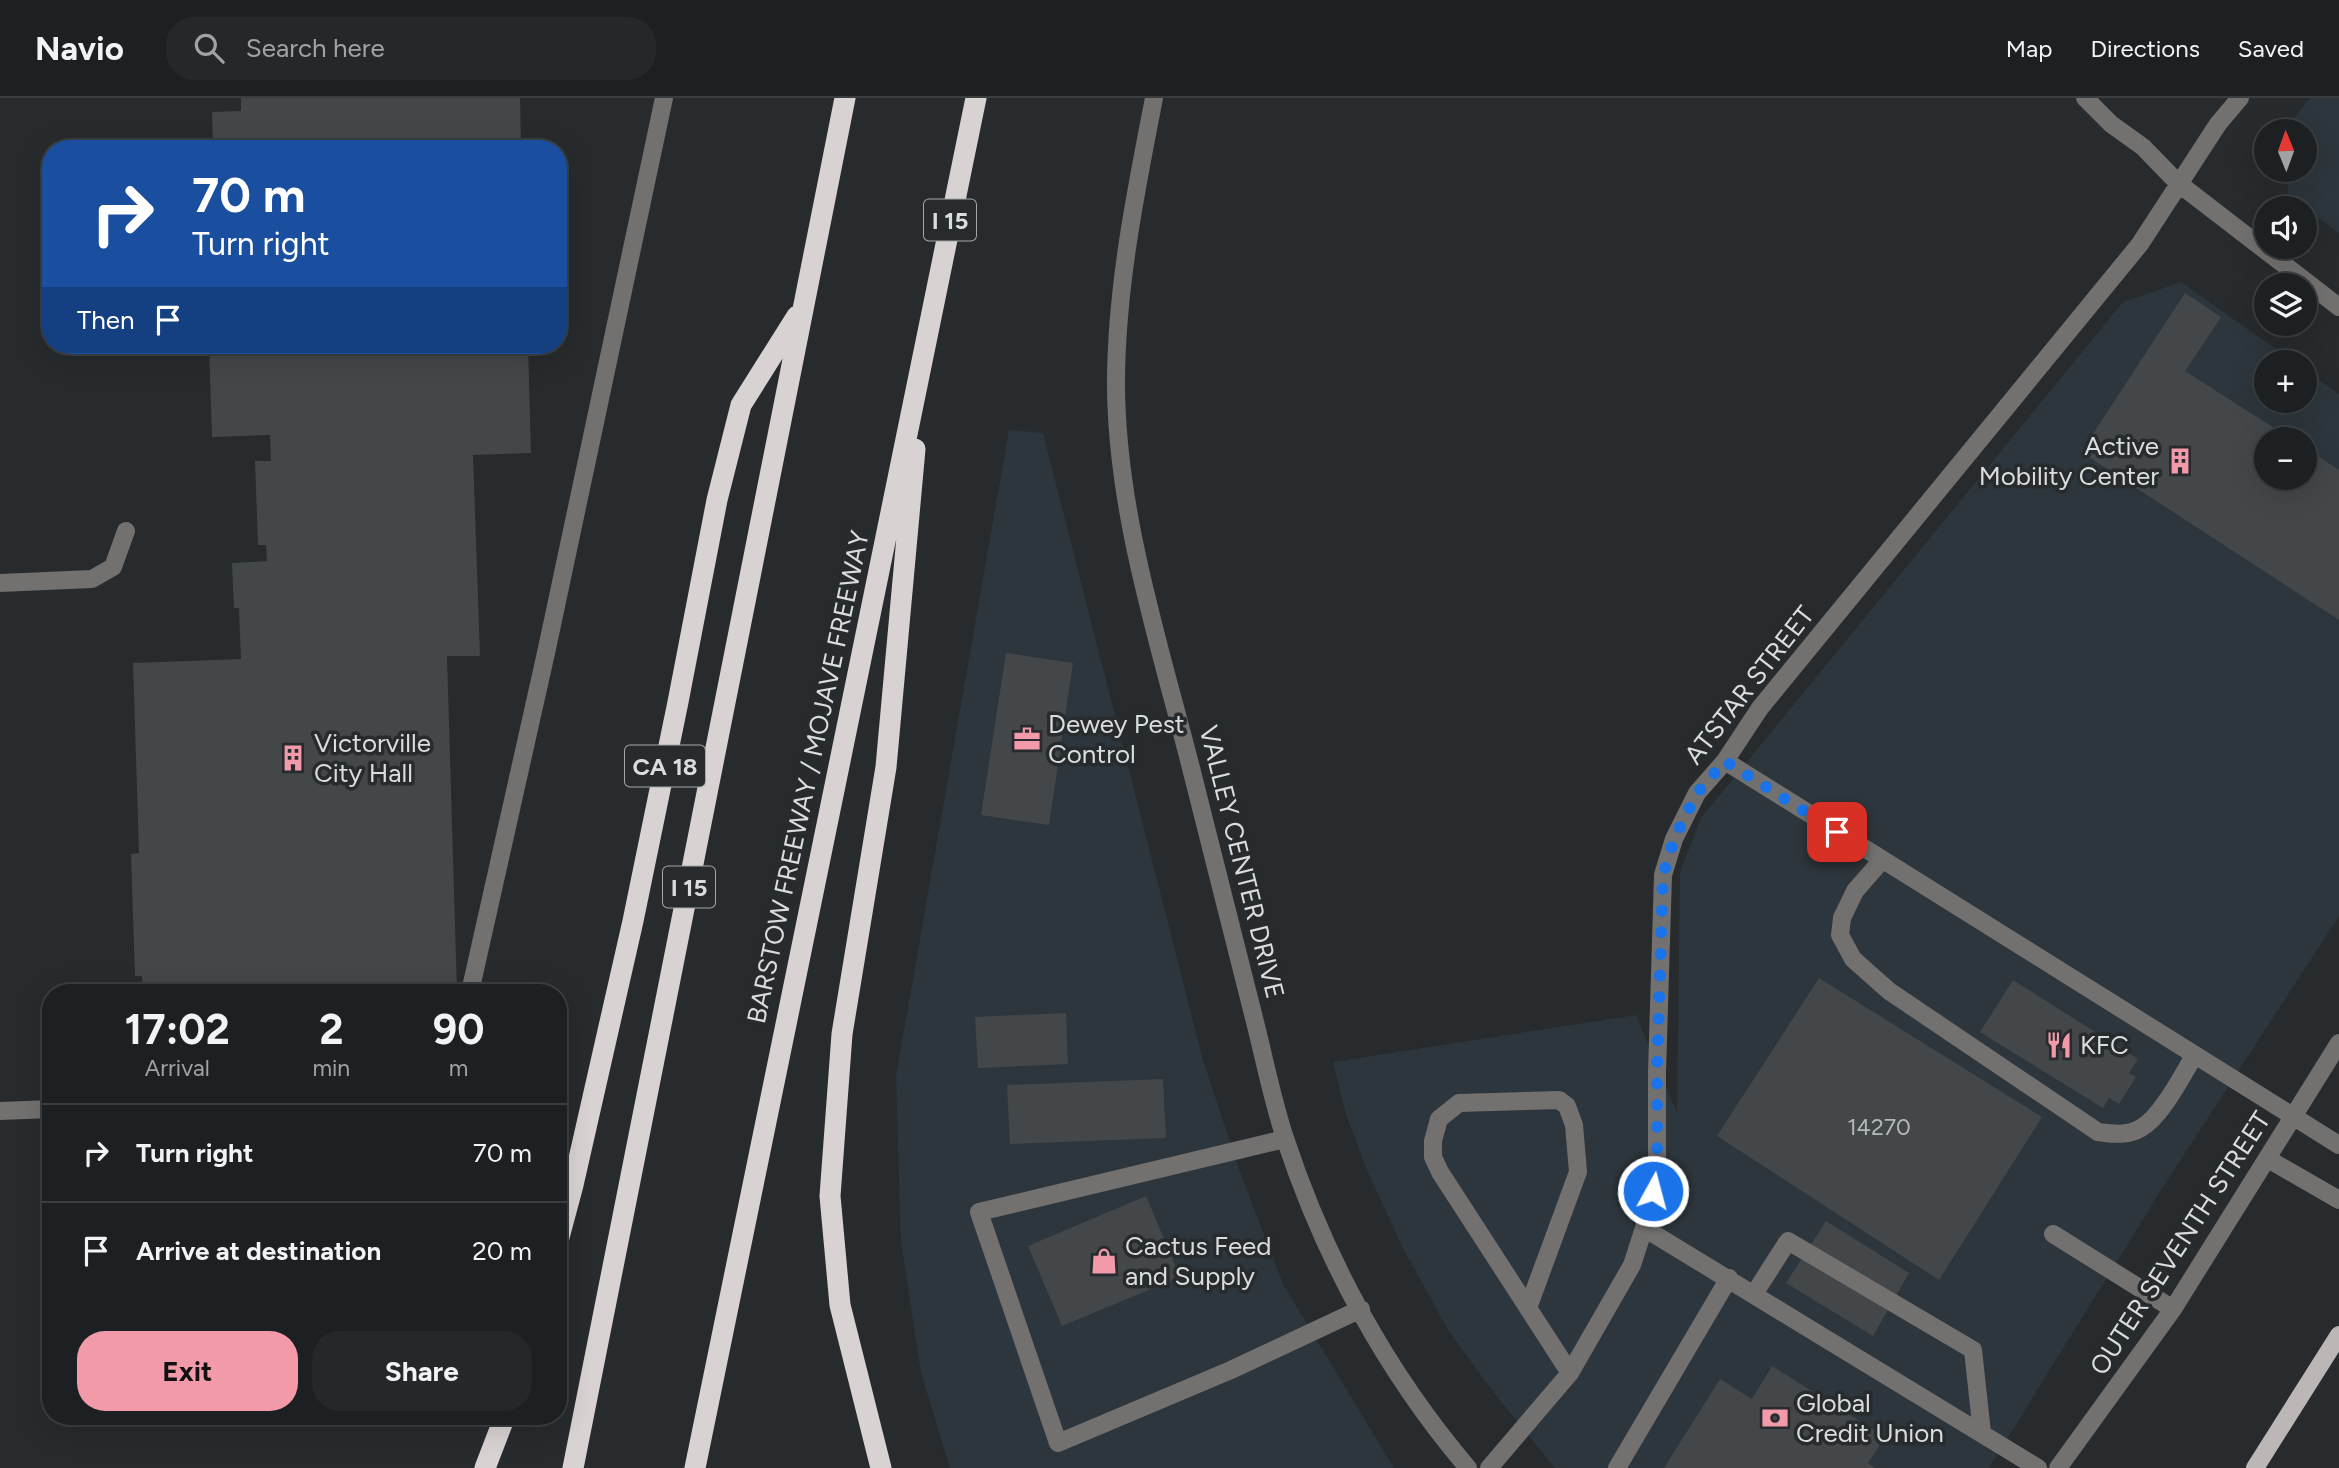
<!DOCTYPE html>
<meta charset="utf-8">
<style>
body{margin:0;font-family:Figtree,sans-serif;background:#25282a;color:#f1f3f6;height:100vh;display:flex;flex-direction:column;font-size:26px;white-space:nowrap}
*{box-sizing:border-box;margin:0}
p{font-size:23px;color:#a0a3a5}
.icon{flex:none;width:38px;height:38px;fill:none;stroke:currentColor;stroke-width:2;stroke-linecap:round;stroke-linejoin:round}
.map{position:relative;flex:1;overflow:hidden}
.details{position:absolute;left:42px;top:886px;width:525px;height:441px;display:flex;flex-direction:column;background:#1d2022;border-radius:28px;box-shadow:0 7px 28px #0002,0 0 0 2px #3b3e40}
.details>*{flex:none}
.top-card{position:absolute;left:42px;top:42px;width:525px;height:214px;border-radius:28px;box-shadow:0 7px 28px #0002,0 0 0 2px #3b3e40;background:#1a4fa0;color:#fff;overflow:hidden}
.needle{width:46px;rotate:359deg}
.fabs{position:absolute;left:2254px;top:21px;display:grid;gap:14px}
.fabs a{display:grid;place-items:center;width:63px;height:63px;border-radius:50%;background:#1d2022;box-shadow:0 7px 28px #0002,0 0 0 2px #3b3e40;font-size:35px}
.pin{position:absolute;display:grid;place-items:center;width:60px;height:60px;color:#fff;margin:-30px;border-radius:14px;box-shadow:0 4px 10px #0006}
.me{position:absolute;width:77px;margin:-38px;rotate:7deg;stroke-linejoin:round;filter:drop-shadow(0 0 5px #0008)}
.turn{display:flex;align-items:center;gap:24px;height:147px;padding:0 35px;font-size:32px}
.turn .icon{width:91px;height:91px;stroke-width:2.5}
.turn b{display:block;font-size:49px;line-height:60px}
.then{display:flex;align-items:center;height:66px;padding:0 35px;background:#0003;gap:14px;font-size:26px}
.eta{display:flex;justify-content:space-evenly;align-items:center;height:119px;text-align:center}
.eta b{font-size:42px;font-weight:700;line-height:49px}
.action{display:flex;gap:14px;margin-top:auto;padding:14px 35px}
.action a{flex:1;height:80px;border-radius:28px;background:#f39aaa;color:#111;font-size:28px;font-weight:700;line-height:80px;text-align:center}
.action a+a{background:#25282a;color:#f1f3f6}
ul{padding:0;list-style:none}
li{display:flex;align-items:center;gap:21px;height:98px;padding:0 35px;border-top:2px solid #3b3e40}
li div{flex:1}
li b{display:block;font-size:26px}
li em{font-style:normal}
header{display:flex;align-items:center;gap:42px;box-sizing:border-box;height:98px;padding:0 35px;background:#1d2022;border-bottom:2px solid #3b3e40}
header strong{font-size:33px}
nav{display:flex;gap:38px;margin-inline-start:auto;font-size:24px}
.search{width:490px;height:63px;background:#25282a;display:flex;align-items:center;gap:18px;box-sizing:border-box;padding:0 24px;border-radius:28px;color:#a0a3a5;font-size:26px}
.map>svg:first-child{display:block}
</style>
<header>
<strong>Navio</strong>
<div class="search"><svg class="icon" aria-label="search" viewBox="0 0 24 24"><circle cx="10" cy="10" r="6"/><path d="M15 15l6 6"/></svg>Search here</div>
<nav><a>Map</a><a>Directions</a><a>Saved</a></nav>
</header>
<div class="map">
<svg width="2339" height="1370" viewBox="0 0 2339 1370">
<rect width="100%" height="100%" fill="#272b2d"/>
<path fill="#2d363c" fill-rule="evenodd" d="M2310 0H2339V135L2288 97 2287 72H2305V33H2290L2295 19Z
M2181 184 2294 264H2266V303H2305V272L2339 296V818L2165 1086 1989 1370H1555L1494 1295 1448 1232 1403 1150 1368 1075 1346 1016 1333 964 1636 917 1677 1015 1680 774 1701 720 2123 204ZM2266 341H2305V380H2266Z
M1009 332 1043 335 1203 962 1240 1074 1283 1186 1394 1370H950L921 1275 901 1144 896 978Z"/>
<path fill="#43474a" d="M241 0H520L521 51H213L212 14 241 13Z
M2185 195 2221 219 2185 273 2291 341H2266V380H2305V350L2339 372V522L2081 354Z
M209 247H528L531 355 473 357 480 558H447L457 894H143L142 878H135L131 756 139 755 133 565 241 561 239 510H234L232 465 267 463 266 447H258L255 363H271L270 337 212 339Z
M1006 555 1073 565 1049 727 981 717Z
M1819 880 2042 1019 1939 1182 1717 1038Z
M2013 882 2138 961 2129 975 2136 979 2119 1006 2109 1000 2103 1010 1980 934Z
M1066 915 1068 966 978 970 975 919Z
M1163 981 1166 1040 1010 1046 1007 987Z
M1146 1098 1180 1179 1062 1228 1028 1148Z
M1826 1123 1909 1175 1873 1238 1786 1185Z
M1772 1268 1885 1339 1868 1365 1875 1370H1664L1720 1281 1752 1301Z"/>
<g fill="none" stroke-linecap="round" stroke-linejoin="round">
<path stroke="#737070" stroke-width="18" d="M1154 0C1136 93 1117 185 1116 280 1115 411 1159 544 1191 670 1212 752 1232 834 1253 916 1264 958 1272 1002 1286 1043 1325 1161 1387 1275 1468 1370
M2085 0 2111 26 2143 49 2178 85 2339 209
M0 485 92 481 113 469 126 433
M1725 663 2339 1047
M1882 762 1855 793 1842 820 1840 837 1853 861 1889 893 2098 1034C2112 1036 2128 1038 2141 1030 2161 1019 2182 978 2194 958
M470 894 546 555 664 0
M0 1013 51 1011
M1285 1041 979 1114 1058 1345 1231 1272 1361 1211
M2268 1061 2339 1102
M1644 1130 2038 1370
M2053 1136 2173 1211
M1754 1196 1788 1143 1973 1252 1982 1335
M1528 1210 1578 1074 1574 1027 1567 1008 1559 1002 1459 1005 1439 1021 1433 1043V1059L1440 1074 1570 1275
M1489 1370 1570 1275 1632 1167 1644 1130 1657 1075V974L1663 777 1674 741 1697 695 1725 663 1760 610 2140 146 2218 26 2240 0
M1617 1370 1729 1180
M2058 1370 2173 1211 2339 945"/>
<path stroke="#bcb6b7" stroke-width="18" d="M2255 1370 2339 1237"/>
<path stroke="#d9d2d3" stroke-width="21" d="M558 1143 573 1087 633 823 678 604 717 402 741 307 797 218
M485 1370 505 1318
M573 1370 845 0
M695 1370 976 0
M881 1370 840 1207 830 1098 842 936 886 669 915 351"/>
</g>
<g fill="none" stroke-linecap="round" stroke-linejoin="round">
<path stroke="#1a73e8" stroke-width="12" stroke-dasharray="0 21.6" d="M1653 1093 1657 1075V974L1663 777 1674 741 1697 695 1725 663 1837 734"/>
</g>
<defs>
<g id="building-bare" transform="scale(2.1)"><path d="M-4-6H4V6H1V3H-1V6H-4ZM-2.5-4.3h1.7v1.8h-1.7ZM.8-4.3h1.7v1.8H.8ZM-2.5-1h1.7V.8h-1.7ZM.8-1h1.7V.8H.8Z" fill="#f39aaa" stroke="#272b2d" stroke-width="2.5" paint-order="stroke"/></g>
<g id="office-bare" transform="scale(2.1)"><path d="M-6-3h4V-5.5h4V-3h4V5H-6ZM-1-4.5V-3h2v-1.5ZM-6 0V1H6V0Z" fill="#f39aaa" stroke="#272b2d" stroke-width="2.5" paint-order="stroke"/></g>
<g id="restaurant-bare" transform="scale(2.1)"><path d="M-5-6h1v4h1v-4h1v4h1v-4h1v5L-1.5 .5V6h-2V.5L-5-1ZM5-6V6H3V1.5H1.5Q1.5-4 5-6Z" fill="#f39aaa" stroke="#272b2d" stroke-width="2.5" paint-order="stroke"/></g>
<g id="shop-bare" transform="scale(2.1)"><path d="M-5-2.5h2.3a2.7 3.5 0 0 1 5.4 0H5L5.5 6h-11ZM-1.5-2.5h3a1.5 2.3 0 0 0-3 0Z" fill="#f39aaa" stroke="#272b2d" stroke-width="2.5" paint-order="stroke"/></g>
<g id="bank-bare" transform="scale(2.1)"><path d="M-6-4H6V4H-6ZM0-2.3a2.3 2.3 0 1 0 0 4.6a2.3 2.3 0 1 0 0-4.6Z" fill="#f39aaa" stroke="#272b2d" stroke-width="2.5" paint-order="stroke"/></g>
</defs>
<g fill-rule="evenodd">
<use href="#building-bare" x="2180" y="363"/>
<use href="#office-bare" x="1027" y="641"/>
<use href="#building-bare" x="293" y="660"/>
<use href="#restaurant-bare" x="2059" y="947"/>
<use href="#shop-bare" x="1104" y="1163"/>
<use href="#bank-bare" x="1775" y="1320"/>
</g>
<g text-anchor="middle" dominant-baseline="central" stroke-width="7" stroke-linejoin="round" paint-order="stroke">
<g font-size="23" fill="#b4b8b9">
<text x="1879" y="1029">14270</text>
</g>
<g fill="#272b2d" stroke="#a4a8a9" stroke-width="2">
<rect x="924" y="101.5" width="52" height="41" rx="5"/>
<rect x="625" y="647.5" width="80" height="41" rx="5"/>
<rect x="663" y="768.5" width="52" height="41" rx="5"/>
</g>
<g font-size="24" font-weight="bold" fill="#daddde">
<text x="950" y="122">I 15</text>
<text x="665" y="668">CA 18</text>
<text x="689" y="789">I 15</text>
</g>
<g font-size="26" fill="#daddde" stroke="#272b2d" text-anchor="start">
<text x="2159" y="348" text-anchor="end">Active<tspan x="2159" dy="30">Mobility Center</tspan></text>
<text x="1048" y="626">Dewey Pest<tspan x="1048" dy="30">Control</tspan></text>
<text x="314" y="645">Victorville<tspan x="314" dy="30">City Hall</tspan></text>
<text x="2080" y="947">KFC</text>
<text x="1125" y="1148">Cactus Feed<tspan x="1125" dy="30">and Supply</tspan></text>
<text x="1796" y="1305">Global<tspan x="1796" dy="30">Credit Union</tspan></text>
</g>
<g font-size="26" fill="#daddde" stroke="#272b2d">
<text transform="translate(1749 587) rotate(-52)">ATSTAR STREET</text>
<text transform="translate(808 679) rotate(-78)">BARSTOW FREEWAY / MOJAVE FREEWAY</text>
<text transform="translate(1242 764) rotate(76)">VALLEY CENTER DRIVE</text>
<text transform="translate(2180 1145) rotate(-57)">OUTER SEVENTH STREET</text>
</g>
</g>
</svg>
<div class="fabs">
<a><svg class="needle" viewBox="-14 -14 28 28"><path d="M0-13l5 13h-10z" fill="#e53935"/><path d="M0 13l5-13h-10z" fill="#a0a3a5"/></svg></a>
<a><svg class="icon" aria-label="sound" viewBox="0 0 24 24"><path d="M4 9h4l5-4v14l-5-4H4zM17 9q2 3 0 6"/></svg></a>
<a><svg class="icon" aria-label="layers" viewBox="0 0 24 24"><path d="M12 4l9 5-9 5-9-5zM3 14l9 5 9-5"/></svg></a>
<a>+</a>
<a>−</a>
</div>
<div class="pin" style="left:1837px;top:734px;background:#d93025"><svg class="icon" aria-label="arrive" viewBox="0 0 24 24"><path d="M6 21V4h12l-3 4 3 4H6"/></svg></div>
<svg class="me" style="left:1653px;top:1093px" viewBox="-20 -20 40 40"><circle r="17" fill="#1a73e8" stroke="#fff" stroke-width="3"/><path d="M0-11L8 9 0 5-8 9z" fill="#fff"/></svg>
<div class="top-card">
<div class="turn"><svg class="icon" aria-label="right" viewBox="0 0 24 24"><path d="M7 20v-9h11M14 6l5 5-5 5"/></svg><div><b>70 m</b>Turn right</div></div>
<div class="then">Then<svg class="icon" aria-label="arrive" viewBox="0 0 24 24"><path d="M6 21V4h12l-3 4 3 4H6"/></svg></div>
</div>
<section class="details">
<div class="eta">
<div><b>17:02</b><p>Arrival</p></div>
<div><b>2</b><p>min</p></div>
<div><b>90</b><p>m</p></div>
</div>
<ul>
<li><svg class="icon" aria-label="right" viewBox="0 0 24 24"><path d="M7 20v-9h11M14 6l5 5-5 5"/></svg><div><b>Turn right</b></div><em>70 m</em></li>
<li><svg class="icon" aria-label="arrive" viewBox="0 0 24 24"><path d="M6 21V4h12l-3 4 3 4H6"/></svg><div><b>Arrive at destination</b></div><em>20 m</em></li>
</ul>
<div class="action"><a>Exit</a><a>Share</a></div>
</section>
</div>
